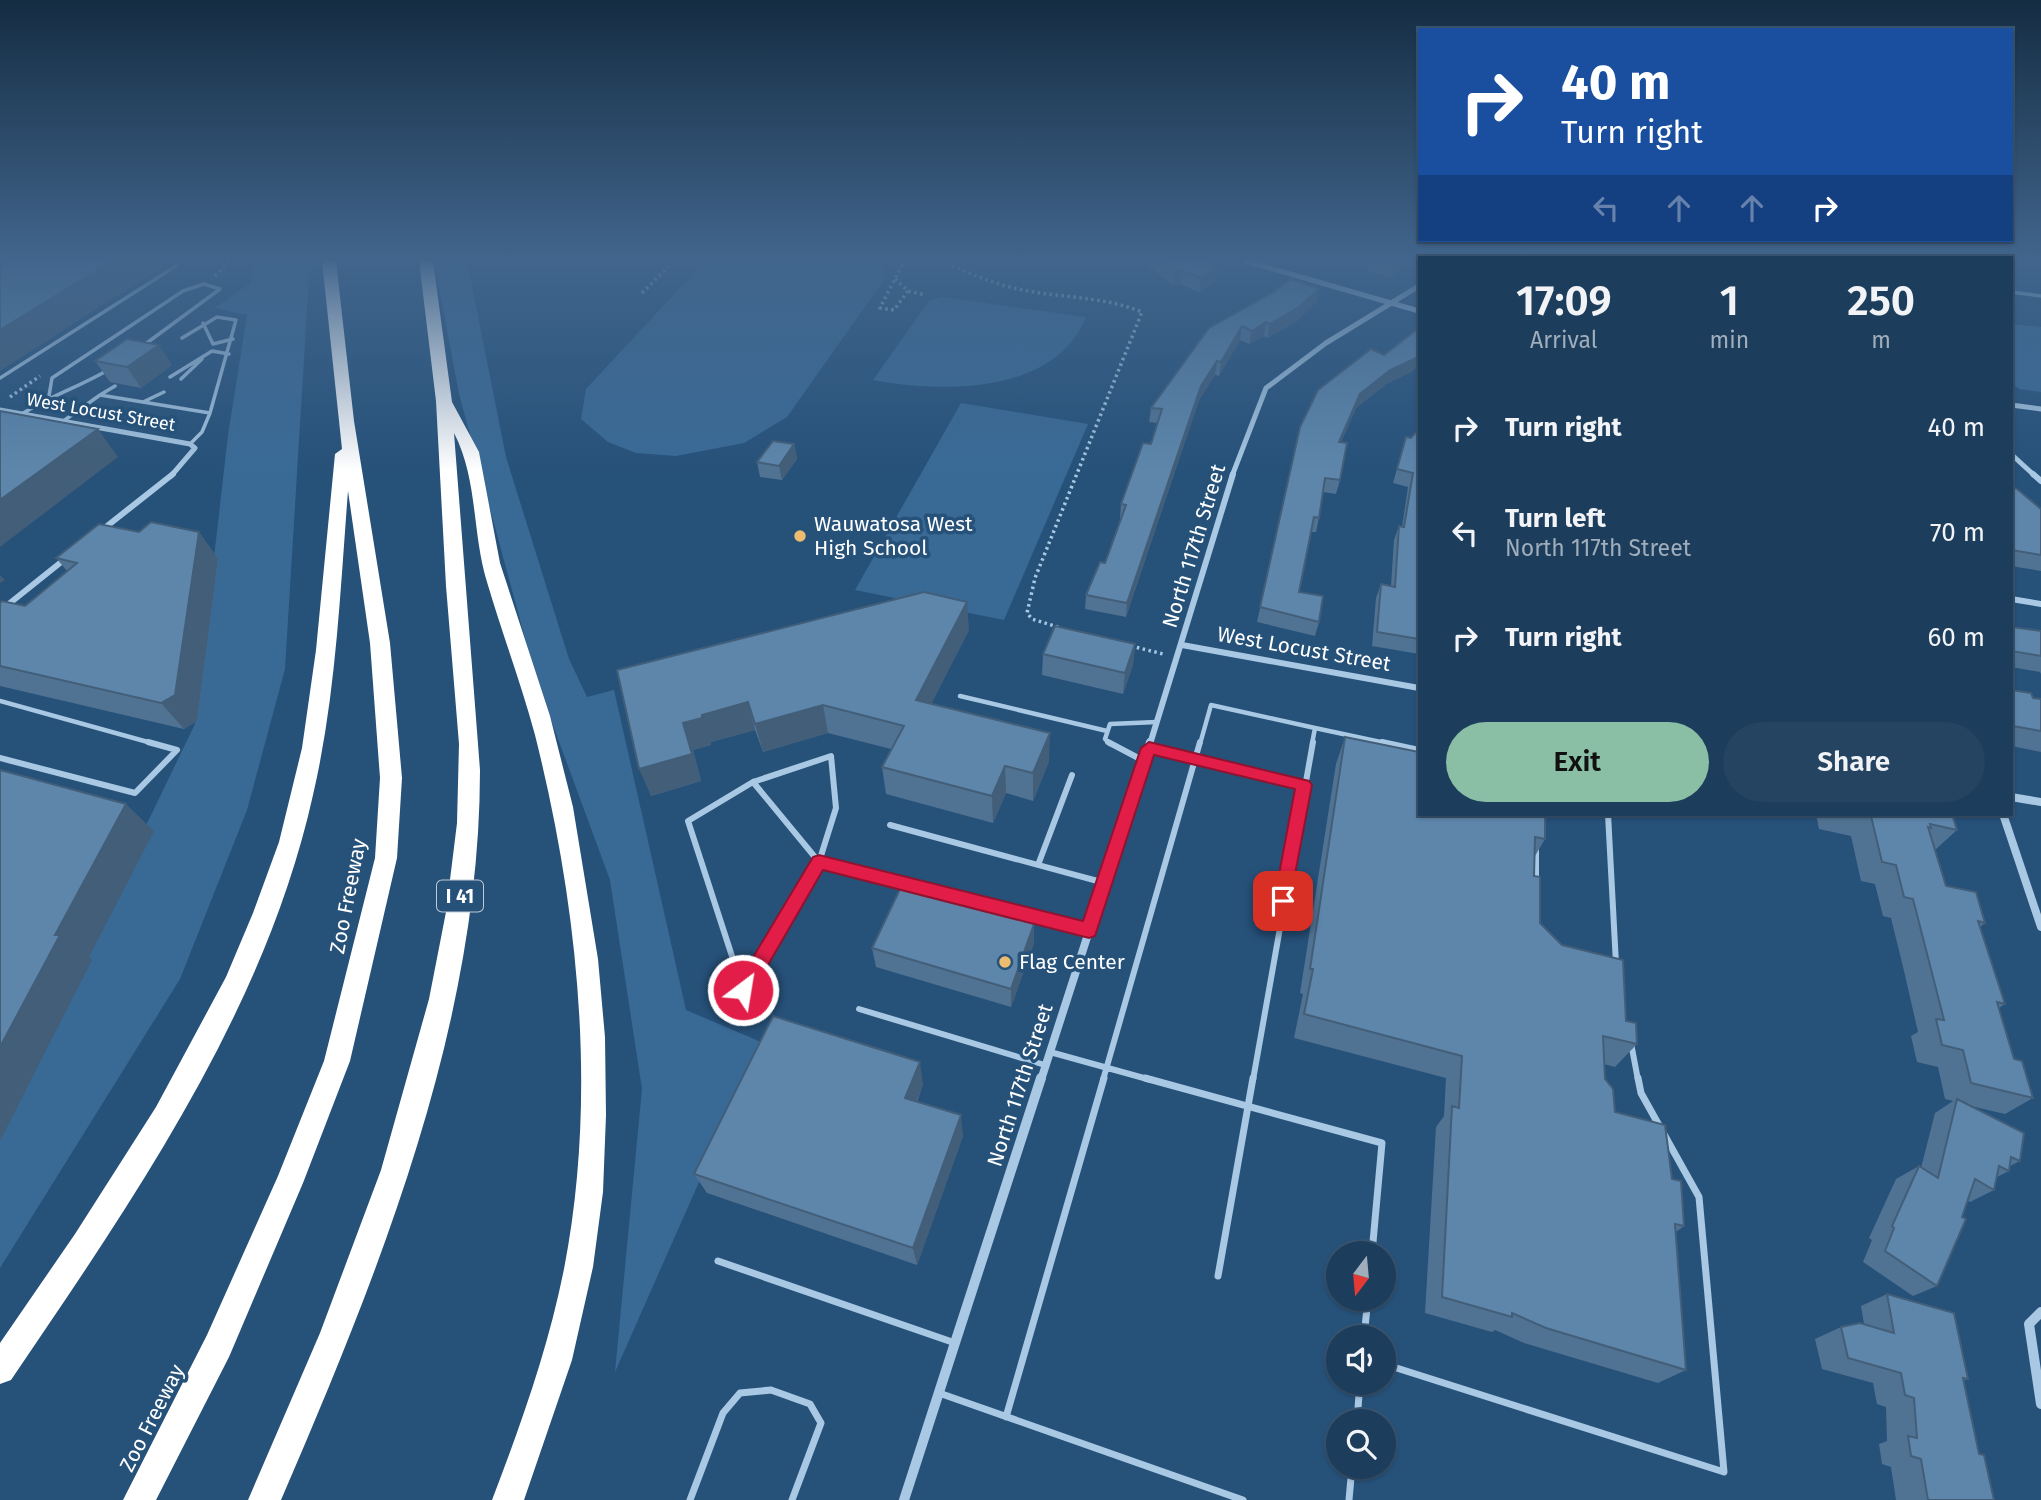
<!DOCTYPE html>
<style>
body{margin:0;font-family:"Fira Sans",sans-serif;background:#254461;color:#f1f3f6;height:100vh;display:flex;flex-direction:column;font-size:26px;white-space:nowrap}
*{box-sizing:border-box;margin:0}
p{font-size:23px;color:#a0aebb}
.icon{flex:none;width:38px;height:38px;fill:none;stroke:currentColor;stroke-width:2;stroke-linecap:round;stroke-linejoin:round}
.map{position:relative;flex:1;overflow:hidden}
.panel{position:absolute;left:1418px;top:256px;width:595px;height:560px;display:flex;flex-direction:column;background:#1c3d5b;border-radius:0px;box-shadow:0 2px 5px #0004,0 0 0 2px #3a5671}
.panel>*{flex:none}
.banner{position:absolute;left:1418px;top:28px;width:595px;height:214px;border-radius:0px;box-shadow:0 2px 5px #0004,0 0 0 2px #3a5671;background:#1a4fa0;color:#fff;overflow:hidden}
.needle{width:46px;rotate:196deg}
.controls{position:absolute;left:1326px;top:1241px;display:grid;gap:14px}
.controls a{display:grid;place-items:center;width:70px;height:70px;border-radius:50%;background:#1c3d5b;box-shadow:0 2px 5px #0004,0 0 0 2px #3a5671;font-size:35px}
.pin{position:absolute;display:grid;place-items:center;width:60px;height:60px;color:#fff;margin:-30px;border-radius:14px;box-shadow:0 4px 10px #0006}
.me{position:absolute;width:77px;margin:-38px;rotate:31deg;stroke-linejoin:round;filter:drop-shadow(0 0 5px #0008)}
.turn{display:flex;align-items:center;gap:24px;height:147px;padding:0 28px;font-size:32px}
.turn .icon{width:91px;height:91px;stroke-width:2.5}
.turn b{display:block;font-size:49px;line-height:60px}
.lanes{display:flex;align-items:center;height:66px;padding:0 28px;background:#0003;justify-content:center;gap:35px;direction:ltr}
.lanes .off{opacity:.35}
.eta{display:flex;justify-content:space-evenly;align-items:center;height:119px;text-align:center}
.eta b{font-size:42px;font-weight:600;line-height:49px}
.cta{display:flex;gap:14px;margin-top:auto;padding:14px 28px}
.cta a{flex:1;height:80px;border-radius:42px;background:#8abfa5;color:#111;font-size:28px;font-weight:600;line-height:80px;text-align:center}
.cta a+a{background:#254461;color:#f1f3f6}
ul{padding:0;list-style:none}
li{display:flex;align-items:center;gap:21px;height:105px;padding:0 28px}
li div{flex:1}
li b{display:block;font-size:26px}
li em{font-style:normal}
.map>svg:first-child{display:block}
</style>
<div class="map">
<svg width="2041" height="1500" viewBox="0 0 2041 1500">
<rect width="100%" height="100%" fill="#265179"/>
<path fill="#396a96" d="M254 261H310L285 669 247 810 180 979 0 1268V1128L195 724 228 435 247 315 215 308 250 283Z
M434 261H467L506 457 569 659 587 697 614 690 686 1010 761 1042 615 1372 642 1089 610 880 536 679 459 394Z
M705 261H882L885 268 883 281 787 417 744 443 676 456 636 453 608 442 581 419 586 389Z
M941 297 1086 317C1055 395 942 393 873 380L929 301Z
M2011 324 2041 327V392L2020 389 2011 384Z
M961 403 1088 424 1004 620 855 590Z"/>
<g fill="none" stroke-linecap="round" stroke-linejoin="round">
<path stroke="#a8c8e3" stroke-width="3.5" stroke-dasharray="2.5 3.5" stroke-linecap="butt" d="M897 261 902 265 880 308 894 310 908 291
M941 261C966 272 991 283 1018 289 1059 298 1103 296 1142 312L1035 578 1027 613 1032 619 1058 627
M215 276 229 261
M895 279 908 291 926 295
M642 293 674 261
M10 397 40 376
M1131 646 1163 654"/>
<path stroke="#a8c8e3" stroke-width="3.5" d="M2011 292 2041 296
M203 323 213 344 233 339
M182 338 217 317 236 320 210 413
M170 377 212 351 229 354
M0 378 176 266
M181 379 202 359
M100 395 115 386
M49 396 52 378 183 291 204 284 220 289 144 345
M143 402 164 392
M22 414C50 396 79 387 108 370
M62 422 100 395 210 413 202 432 190 444"/>
<path stroke="#a8c8e3" stroke-width="4.5" d="M960 696 1107 731
M0 701 155 744
M1110 744 1105 739 1110 724 1157 722
M1200 744 1211 705 1315 728
M1312 744 1315 728 1390 744"/>
<path stroke="#a8c8e3" stroke-width="6" d="M1108 742 1144 761
M1382 742 1419 750
M1149 748 1304 785
M0 758 135 793 177 750 148 742
M753 782 819 862
M753 782 688 821 743 990 819 862
M753 782 831 756 836 808 819 862
M1608 814 1616 964
M890 825 1105 883
M1536 848V881
M819 862 1089 930
M1038 865 1072 775
M859 1009 1045 1065
M1631 1043 1638 1080
M1050 1052 1151 1080
M1103 1080 1200 742
M1253 1080 1313 742"/>
<path stroke="#a8c8e3" stroke-width="7" d="M1145 1078 1382 1143 1372 1253
M718 1261 955 1343
M1218 1276 1253 1078
M1364 1337 1368 1298
M1384 1364 1724 1472 1699 1197 1641 1093 1638 1078
M939 1393 1243 1500
M1006 1417 1104 1078
M1357 1421 1360 1382
M690 1500 723 1413 740 1393 771 1390 810 1404 821 1423 792 1500
M1349 1500 1352 1466"/>
<path stroke="#a8c8e3" stroke-width="5" d="M1245 261 1419 311
M2011 405 2041 409
M0 410 190 444 195 448 171 476
M2011 454 2035 476
M1232 476 1266 388 1326 343 1419 286"/>
<path stroke="#a8c8e3" stroke-width="6" d="M2033 474 2041 481
M102 530 173 474
M2011 599 2041 604
M0 611 65 559
M1182 645 1419 688
M1150 744 1233 474"/>
<path stroke="#a8c8e3" stroke-width="8" d="M2011 797 2041 802
M2003 814 2041 927
M1041 1080 1150 742"/>
<path stroke="#a8c8e3" stroke-width="10" d="M2041 1312 2029 1324 2041 1404
M904 1500 1041 1078"/>
<path fill="#fff" fill-rule="evenodd" d="M322 261H336L354 421 390 643 402 778 397 858 350 1061 303 1183 229 1357 156 1500H123L207 1335 278 1176 324 1061 375 858 380 778 370 643 348 491C340 593 336 696 313 795 265 1011 133 1200 11 1380L0 1384V1343L75 1234 156 1107 226 977 253 913 279 842 302 748 316 650 335 454 342 449Z
M419 261H433L452 402 479 452 500 563 550 716 573 807 598 959 605 1037 606 1115 603 1192 593 1267 572 1360 524 1500H492C521 1424 548 1349 564 1269 598 1095 578 906 535 735 521 683 502 633 487 582 472 534 478 479 454 433L480 770C480 1024 380 1270 281 1500H248L320 1333 381 1170 429 999 446 912 457 823 459 744 446 586 436 401Z"/>
</g>
<path fill="#517393" d="M1142 261H1207L1215 282 1199 292 1180 284 1173 285Z
M1369 261H1411L1391 278 1367 270Z
M1319 289 1316 302 1297 321 1267 338 1264 336 1249 344 1240 340 1219 376 1215 375 1199 400 1126 617 1085 609 1086 595 1105 563 1121 518H1120L1121 504 1151 444 1158 423 1149 422 1151 408 1209 328Z
M1419 328V365L1411 372 1386 384 1356 408 1341 442 1340 480 1336 494 1323 492 1319 518 1316 532H1311L1299 592 1319 622 1315 636 1257 622 1300 427 1384 355Z
M95 361 172 365 141 388 110 382Z
M1419 429V654L1372 646 1376 598 1381 584 1391 586 1394 540 1399 526 1402 527 1408 487 1393 483 1406 437 1411 438Z
M794 444 797 459 782 480 760 477 757 462Z
M2011 486 2041 509V571L2011 566Z
M139 532H199L218 559 197 721 184 729 0 686V603L25 606 67 571 56 558Z
M2011 627 2041 631V674L2040 672 2011 667Z
M969 630 931 704 1049 761 1033 801 1006 793 993 823 886 794 882 767 891 749 828 733 763 752 755 730 711 742V745L693 750 701 781 651 796 617 670Z
M1135 644 1133 665 1123 694 1042 675 1043 654Z
M2011 690 2033 698 2041 699V752L2011 746Z
M1345 737 1545 839 1535 856 1534 876 1540 923 1626 1021 1637 1044 1615 1067 1604 1064 1605 1079 1615 1112 1672 1179 1684 1226 1676 1232 1686 1370 1658 1383 1524 1343 1495 1330 1492 1332 1425 1313 1436 1127 1444 1116 1446 1078 1294 1038 1303 994 1300 993 1336 764Z
M1816 814H1952L1957 830 1935 850 1946 886 1985 923 1980 927 2005 1004 1999 1008 2014 1059 2033 1098 2005 1114 1971 1106 2020 1161 2010 1166 2009 1171 1997 1177 1994 1190 1970 1202 1968 1201 1937 1286 1913 1296 1863 1262 1872 1240 1869 1238 1896 1179 1919 1166 1921 1168 1935 1113 1953 1101 1945 1099 1938 1067 1917 1062 1911 1036 1918 1032 1904 971 1891 918 1883 916 1875 884 1861 881 1851 836 1819 829Z
M1034 924V943L1011 1007 876 967 872 948Z
M923 1084 917 1102 963 1136 917 1265 707 1193 694 1174Z
M1887 1294 1968 1379 1963 1381 1979 1454 1994 1500H1896L1891 1467 1882 1464 1879 1444 1887 1441 1886 1407 1877 1404 1873 1383 1822 1369 1815 1339 1841 1327 1864 1324 1861 1306Z"/>
<path fill="#425e78" d="M112 261H171L0 371V330Z
M1398 261H1411L1391 278 1394 264Z
M1217 269 1215 282 1199 292 1200 278Z
M1181 270 1180 284 1173 285 1175 272Z
M1319 289 1316 302 1297 321 1267 338 1270 324Z
M1266 322 1264 336 1249 344 1252 331Z
M1242 326 1240 340 1219 376 1221 362Z
M159 345 172 365 141 388 127 367Z
M1419 355V365L1411 372 1386 384 1356 408 1335 456 1339 442 1360 394 1390 370Z
M1217 361 1215 375 1199 400 1126 617 1127 603 1201 386Z
M98 429 118 457 0 547V500Z
M794 444 797 459 782 480 779 466Z
M199 532 218 559 197 721 184 729 161 703Z
M0 575 5 580 0 583Z
M967 602 969 630 919 728 916 700Z
M1135 644 1133 665 1123 694 1125 673Z
M748 702 755 730 711 742V745L693 750 701 781 651 796 639 769 683 723 702 715Z
M823 705 828 733 763 752 755 724Z
M1050 733 1049 761 1033 801V773Z
M1005 766 1006 793 993 823 992 796Z
M126 804 154 831 89 957 92 960 0 1141V1047L55 935Z
M1034 924V943L1011 1007V989Z
M920 1062 923 1084 909 1120 905 1098Z
M961 1115 963 1136 917 1265 913 1248Z"/>
<path fill="#5e86ab" stroke="#425e78" stroke-width="2" d="M0 261H112L0 330Z
M1160 261H1207L1217 269 1200 278 1181 270 1175 272Z
M1384 261H1398L1394 264Z
M1291 279 1319 289 1299 307 1270 324 1266 322 1252 331 1242 326 1221 362 1217 361 1201 386 1127 603 1086 595 1100 562 1105 563 1126 505 1121 504 1143 443 1151 444 1162 409 1151 408 1209 328 1272 293Z
M1419 328V355L1416 358 1390 370 1360 394 1339 442 1347 443 1340 480 1325 478 1319 518 1314 517 1299 592 1323 596 1319 622 1260 607 1300 427 1318 390 1371 349 1384 355Z
M127 339 159 345 127 367 95 361Z
M0 411 98 429 0 500Z
M1419 429V639L1377 632 1381 584 1395 587 1399 526 1404 527 1413 473 1397 469 1406 437 1411 438Z
M773 441 794 444 779 466 757 462Z
M2011 486 2017 489 2041 509V555L2011 550Z
M151 522 199 532 175 695 161 703 0 666V603L2 601 25 606 77 563 56 558 99 524 139 532Z
M924 592 967 602 916 700 1050 733 1033 773 1005 766 992 796 882 767 904 726 823 705 755 724 748 702 702 715V718L683 723 692 754 639 769 617 670Z
M1055 626 1135 644 1125 673 1043 654Z
M2011 627 2041 631V656L2011 651Z
M2011 690 2031 693 2033 698 2041 699V731L2013 726 2011 722Z
M1345 737 1419 752V814H1545V839L1535 837 1534 876 1540 877V923L1562 945 1623 960 1626 1021 1636 1023 1637 1044 1603 1036 1605 1079 1613 1089 1615 1112 1665 1125 1672 1179 1681 1181 1684 1226 1675 1224 1686 1370 1546 1328 1512 1313V1317L1442 1297 1452 1106 1459 1108 1462 1056 1304 1014 1313 969H1310Z
M0 770 126 804 55 935H60L0 1047Z
M1862 814H1952L1957 830 1930 824 1931 828 1928 827 1946 886 1976 892 1985 923 1978 921 2005 1004 1997 1002 2014 1059 2022 1061 2033 1098 1971 1083 1963 1050 1942 1045 1936 1019 1944 1020 1913 899 1904 897 1896 865 1882 862 1871 816Z
M901 887 1034 924 1011 989 872 948Z
M773 1016 920 1062 905 1098 961 1115 913 1248 694 1174Z
M1957 1099 2024 1133 2020 1161 2011 1157 2009 1171 1999 1166 1994 1190 1975 1179 1962 1217 1966 1219 1937 1286 1885 1251 1894 1228 1892 1226 1919 1166 1938 1178Z
M1887 1294 1954 1313 1968 1379 1963 1378 1979 1454 1984 1455 1994 1500H1928L1921 1459 1911 1456 1908 1436 1917 1438 1914 1398 1905 1395 1901 1373 1848 1358 1841 1327 1860 1323 1894 1333Z"/>
<linearGradient id="sky" x2="0" y2="1"><stop stop-color="#152d43"/><stop offset="0.55" stop-color="#41658c"/><stop offset="1" stop-color="#41658c" stop-opacity="0"/></linearGradient>
<rect width="2041" height="471" fill="url(#sky)"/>
<path fill="#e11d48" stroke="#92132f" stroke-width="2" d="M1149 742 1309 781 1312 785 1289 906H1277L1274 901 1295 789 1154 755 1095 936 1089 938 823 870 750 996 743 998 737 996 734 990 737 984 813 857 819 855 1083 921 1141 748Z"/>
<g fill="#ecbd6e" stroke="#265179" stroke-width="2.5">
<circle cx="800" cy="536" r="7"/>
<circle cx="1005" cy="962" r="7"/>
</g>
<g text-anchor="middle" dominant-baseline="central" stroke-width="7" stroke-linejoin="round" paint-order="stroke">
<g font-size="18" fill="#fff" stroke="#265179">
<text transform="translate(101 412) rotate(10)">West Locust Street</text>
</g>
<rect fill="#265179" stroke="#becbd7" stroke-width="2" x="437" y="880.5" width="46" height="31" rx="5"/>
<g font-size="19" font-weight="bold" fill="#fff">
<text x="460" y="896">I 41</text>
</g>
<g font-size="21" fill="#fff" stroke="#265179" text-anchor="start">
<text x="814" y="524">Wauwatosa West<tspan x="814" dy="24">High School</tspan></text>
<text x="1019" y="962">Flag Center</text>
</g>
<g font-size="21" fill="#fff" stroke="#265179">
<text transform="translate(1194 546) rotate(-73)">North 117th Street</text>
<text transform="translate(1304 649) rotate(10)">West Locust Street</text>
<text transform="translate(348 896) rotate(-79)">Zoo Freeway</text>
<text transform="translate(1020 1085) rotate(-72)">North 117th Street</text>
<text transform="translate(152 1418) rotate(-63)">Zoo Freeway</text>
</g>
</g>
</svg>
<div class="controls">
<a><svg class="needle" viewBox="-14 -14 28 28"><path d="M0-13l5 13h-10z" fill="#e53935"/><path d="M0 13l5-13h-10z" fill="#a0aebb"/></svg></a>
<a><svg class="icon" aria-label="sound" viewBox="0 0 24 24"><path d="M4 9h4l5-4v14l-5-4H4zM17 9q2 3 0 6"/></svg></a>
<a><svg class="icon" aria-label="search" viewBox="0 0 24 24"><circle cx="10" cy="10" r="6"/><path d="M15 15l6 6"/></svg></a>
</div>
<div class="pin" style="left:1283px;top:901px;background:#d93025"><svg class="icon" aria-label="arrive" viewBox="0 0 24 24"><path d="M6 21V4h12l-3 4 3 4H6"/></svg></div>
<svg class="me" style="left:743px;top:990px" viewBox="-20 -20 40 40"><circle r="17" fill="#e11d48" stroke="#fff" stroke-width="3"/><path d="M0-11L8 9 0 5-8 9z" fill="#fff"/></svg>
<div class="banner">
<div class="turn"><svg class="icon" aria-label="right" viewBox="0 0 24 24"><path d="M7 20v-9h11M14 6l5 5-5 5"/></svg><div><b>40 m</b>Turn right</div></div>
<div class="lanes"><svg class="icon off" aria-label="left" viewBox="0 0 24 24"><path d="M17 20v-9H6M10 6l-5 5 5 5"/></svg><svg class="icon off" aria-label="ahead" viewBox="0 0 24 24"><path d="M12 20V5M6 11l6-6 6 6"/></svg><svg class="icon off" aria-label="ahead" viewBox="0 0 24 24"><path d="M12 20V5M6 11l6-6 6 6"/></svg><svg class="icon" aria-label="right" viewBox="0 0 24 24"><path d="M7 20v-9h11M14 6l5 5-5 5"/></svg></div>
</div>
<section class="panel">
<div class="eta">
<div><b>17:09</b><p>Arrival</p></div>
<div><b>1</b><p>min</p></div>
<div><b>250</b><p>m</p></div>
</div>
<ul>
<li><svg class="icon" aria-label="right" viewBox="0 0 24 24"><path d="M7 20v-9h11M14 6l5 5-5 5"/></svg><div><b>Turn right</b></div><em>40 m</em></li>
<li><svg class="icon" aria-label="left" viewBox="0 0 24 24"><path d="M17 20v-9H6M10 6l-5 5 5 5"/></svg><div><b>Turn left</b><p>North 117th Street</p></div><em>70 m</em></li>
<li><svg class="icon" aria-label="right" viewBox="0 0 24 24"><path d="M7 20v-9h11M14 6l5 5-5 5"/></svg><div><b>Turn right</b></div><em>60 m</em></li>
</ul>
<div class="cta"><a>Exit</a><a>Share</a></div>
</section>
</div>
